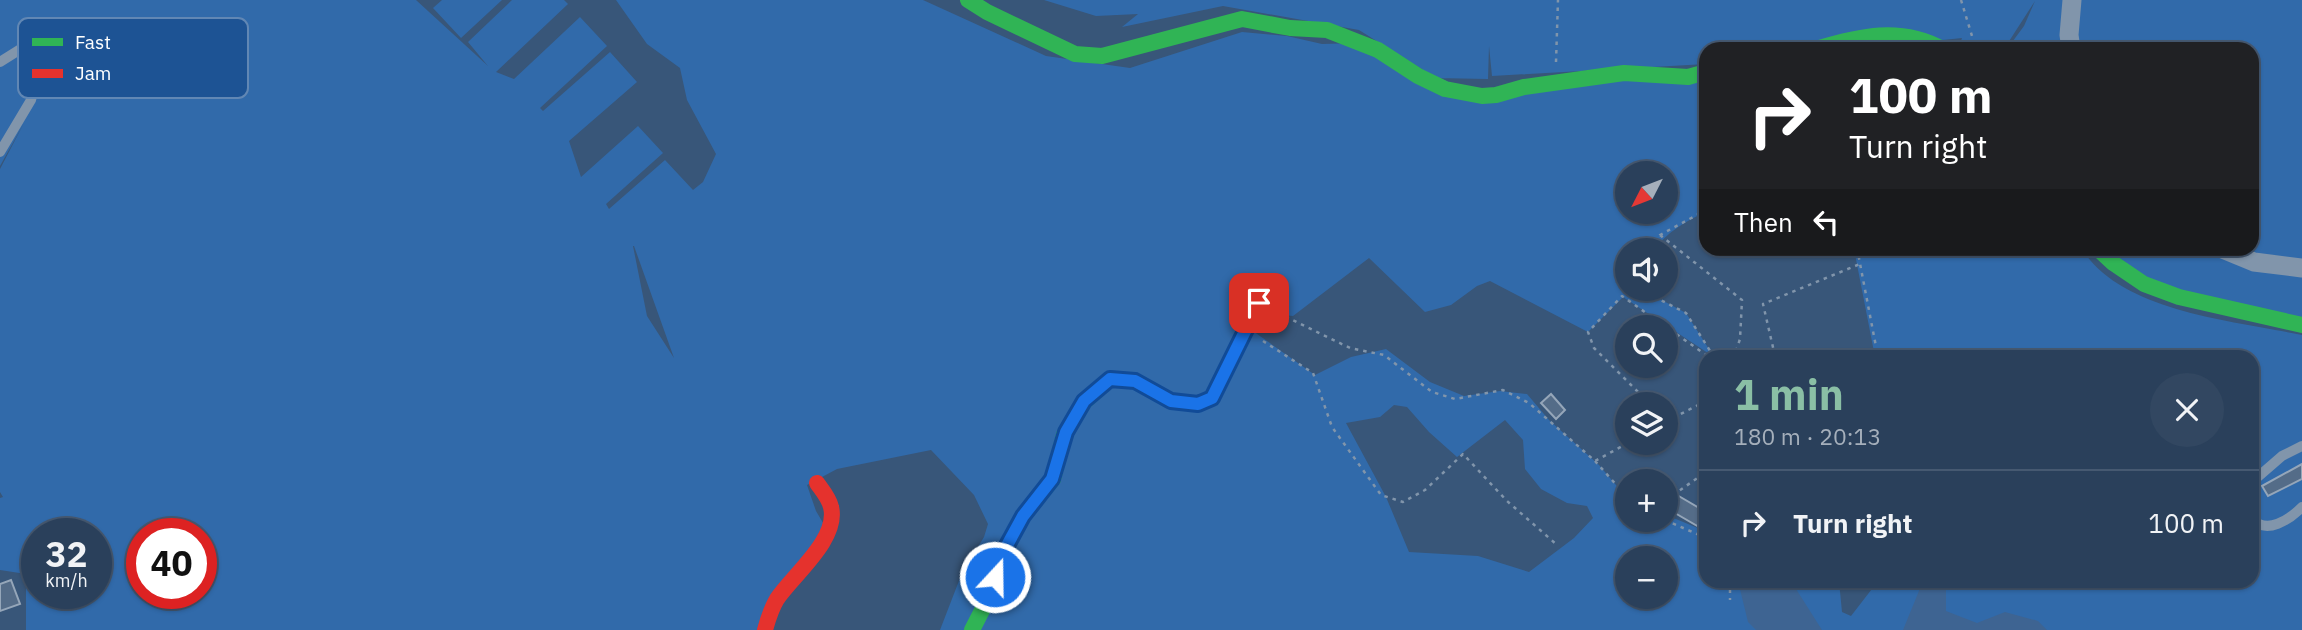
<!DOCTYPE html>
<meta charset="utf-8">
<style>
body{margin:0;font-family:"IBM Plex Sans",sans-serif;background:#324761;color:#f1f3f6;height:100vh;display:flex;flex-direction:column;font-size:26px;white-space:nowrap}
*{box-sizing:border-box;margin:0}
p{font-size:23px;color:#a5afbb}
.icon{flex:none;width:38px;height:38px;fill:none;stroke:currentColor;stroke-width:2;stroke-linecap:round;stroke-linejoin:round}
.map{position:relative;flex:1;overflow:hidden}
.panel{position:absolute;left:1699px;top:350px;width:560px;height:238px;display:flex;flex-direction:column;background:#2a405b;border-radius:21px;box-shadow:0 2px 5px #0004,0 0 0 2px #465971}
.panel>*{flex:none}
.top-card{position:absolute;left:1699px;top:42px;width:560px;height:214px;border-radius:21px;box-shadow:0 2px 5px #0004,0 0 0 2px #465971;background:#202124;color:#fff;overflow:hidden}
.needle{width:46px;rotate:228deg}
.buttons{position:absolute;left:1615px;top:161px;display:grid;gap:14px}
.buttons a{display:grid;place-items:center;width:63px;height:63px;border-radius:50%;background:#2a405b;box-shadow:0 2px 5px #0004,0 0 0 2px #465971;font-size:35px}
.speed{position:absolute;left:21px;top:518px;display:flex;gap:14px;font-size:35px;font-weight:700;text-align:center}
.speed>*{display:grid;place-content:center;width:91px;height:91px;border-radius:50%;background:#2a405b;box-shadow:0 2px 5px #0004,0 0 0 2px #465971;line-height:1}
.speed small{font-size:18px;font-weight:400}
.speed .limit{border:10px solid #d22;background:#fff;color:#111}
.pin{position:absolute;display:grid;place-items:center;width:60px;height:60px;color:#fff;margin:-30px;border-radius:14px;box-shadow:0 4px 10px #0006}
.me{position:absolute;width:77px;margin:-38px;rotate:21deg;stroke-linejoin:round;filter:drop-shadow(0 0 5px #0008)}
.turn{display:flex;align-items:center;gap:24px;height:147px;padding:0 35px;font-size:32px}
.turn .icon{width:91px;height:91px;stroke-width:2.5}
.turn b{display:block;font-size:49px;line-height:60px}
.then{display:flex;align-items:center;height:66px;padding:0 35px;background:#0003;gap:14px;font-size:26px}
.round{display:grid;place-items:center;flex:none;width:74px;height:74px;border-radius:37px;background:#324761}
.overview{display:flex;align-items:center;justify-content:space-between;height:119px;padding:0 35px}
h1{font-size:42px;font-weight:800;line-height:52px;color:#8abfa5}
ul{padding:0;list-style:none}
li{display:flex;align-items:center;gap:21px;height:105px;padding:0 35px;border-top:2px solid #465971}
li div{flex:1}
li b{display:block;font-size:26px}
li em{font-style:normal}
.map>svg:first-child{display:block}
</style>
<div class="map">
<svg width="2302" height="630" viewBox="0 0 2302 630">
<rect width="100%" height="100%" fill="#385679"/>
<path fill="#316aaa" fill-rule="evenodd" d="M0 0H416L488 66 468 42 512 0H564L568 4 496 72 514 79 580 17 607 46 540 108 543 111 610 52 637 82 569 141 581 177 638 126 663 153 606 204 609 209 665 160 693 190 703 182 716 154 687 100 680 68 647 44 616 0H923L1046 56 1130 68 1242 32 1287 36 1322 44 1359 43 1474 93 1706 73V212C1687 220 1666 233 1654 250H1628V289H1641L1686 313 1714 357 1623 297 1588 332 1490 281 1477 286 1451 305 1425 312 1369 258 1293 316 1272 314 1250 329 1315 375 1351 357 1386 349 1430 382 1464 396 1500 391 1527 394 1549 420 1599 465 1627 498 1628 520H1666V517H1671L1705 531 1706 529V581H1839L1842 612 1851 616 1875 585 1886 581H2252V357H1875L1854 249H2082C2121 312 2235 321 2302 335V630H940L962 573 984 537 988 524 974 495 931 450 837 469 807 485 816 511 829 533 765 630H26V574L0 570V498L3 497 0 492V169L24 123 0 166ZM1628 173H1666V212H1628ZM633 246H634L674 358 647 316ZM1394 405 1407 407 1429 432 1457 457 1505 420 1523 440 1525 469 1541 489 1567 503 1587 506 1593 518 1574 538 1529 572 1478 556 1409 552 1386 497 1346 423 1380 417ZM37 534H96V593H37ZM142 534H201V593H142ZM1628 558H1666V597H1628Z
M442 0H502L461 38 433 8Z
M1044 0H2302V324L2179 297 2103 249 2252 248V49H2007L2024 26 2035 1 2004 49H1958L1962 38 1904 44 1918 49H1706V64L1492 76 1489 46 1488 79 1436 78 1359 30 1223 6 1122 27 1138 14 1096 16Z"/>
<path fill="#3e6492" d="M1738 581H1791L1822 630H1756L1748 622Z
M1923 581H1942L1946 584V611L1977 623 2005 612 2038 621 2047 630H1903Z"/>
<path fill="#546c88" stroke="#95a6b9" stroke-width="2" d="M1551 394 1565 410 1556 419 1541 403Z
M2302 464V479L2268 496 2262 486Z
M1677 495 1706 512V531L1668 509Z
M11 580 20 604 0 611V584Z"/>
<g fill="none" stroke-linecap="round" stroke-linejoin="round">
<path stroke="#8195ab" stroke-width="2.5" stroke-dasharray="3.5 5" stroke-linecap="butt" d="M1961 0 1976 49
M1556 62 1558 0
M1660 235 1742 300 1740 339 1734 357
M1857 248 1878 357
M1651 250 1660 235 1706 210
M1639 289 1686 313 1714 357
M1278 313 1350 348 1384 355 1432 392 1455 399 1503 390 1529 403 1595 461 1628 443
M1263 341 1313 373 1332 427 1381 495 1403 502 1425 490 1463 454 1507 501 1556 544
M1775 356 1763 304 1860 264
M1650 404 1594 348 1588 332 1622 296 1709 357
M1666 420 1667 421 1706 401
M1595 461 1628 498
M1666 500 1706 472
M1665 520 1706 538
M1730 581V600"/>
<path stroke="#8195ab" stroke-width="10" d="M0 62 27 45 43 55 31 100 0 152
M2252 482 2282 456 2302 446
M2252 518C2266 536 2290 519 2302 507"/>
<path stroke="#8195ab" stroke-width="19" d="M2071 49 2069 35 2072 0
M2220 248 2254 262 2302 268"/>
<path stroke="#30b455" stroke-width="16" d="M968 0 987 12 1075 54 1102 56 1242 19 1290 28 1327 30 1378 50 1418 76 1445 89 1482 96 1496 95 1524 87 1624 73 1688 77 1706 72
M1816 49C1859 36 1901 26 1942 49
M2097 248 2113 263 2144 284 2179 297 2302 325
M972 630 991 593 999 560 1023 516 1053 479 1064 435 1084 402 1110 379 1135 381 1171 401 1198 404 1212 398 1259 303"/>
<path stroke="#e5322d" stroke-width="16" d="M765 630C768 619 771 609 777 599 793 575 839 539 831 507 829 498 822 490 817 483"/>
</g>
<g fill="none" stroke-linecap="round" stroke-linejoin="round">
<g stroke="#114b97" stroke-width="18">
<path id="route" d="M995 577 999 560 1023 516 1052 479 1066 432 1084 401 1110 379 1135 381 1171 401 1198 404 1212 398 1259 303"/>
</g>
<use href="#route" stroke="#1a73e8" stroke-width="12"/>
</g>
<rect x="18" y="18" width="230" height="80" rx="10" fill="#1d5394" stroke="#6187b4" stroke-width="2"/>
<rect x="32" y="38" width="31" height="8" fill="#30b455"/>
<rect x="32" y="69" width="31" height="9" fill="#e5322d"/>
<g font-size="19" fill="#fff">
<text x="75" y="49">Fast</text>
<text x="75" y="80">Jam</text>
</g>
</svg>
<div class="buttons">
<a><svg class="needle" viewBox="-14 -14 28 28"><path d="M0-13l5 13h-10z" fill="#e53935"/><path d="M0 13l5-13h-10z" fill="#a5afbb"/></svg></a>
<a><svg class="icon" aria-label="sound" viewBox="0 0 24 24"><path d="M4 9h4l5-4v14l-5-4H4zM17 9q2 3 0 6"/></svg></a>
<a><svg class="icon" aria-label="search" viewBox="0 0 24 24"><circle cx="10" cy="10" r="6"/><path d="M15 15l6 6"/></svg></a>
<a><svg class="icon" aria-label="layers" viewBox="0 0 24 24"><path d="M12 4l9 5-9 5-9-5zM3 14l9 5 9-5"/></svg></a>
<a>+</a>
<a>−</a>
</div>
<div class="speed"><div>32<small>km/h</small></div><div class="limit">40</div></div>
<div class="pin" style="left:1259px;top:303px;background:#d93025"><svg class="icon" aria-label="arrive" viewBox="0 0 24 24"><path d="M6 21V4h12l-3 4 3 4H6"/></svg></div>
<svg class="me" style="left:995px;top:577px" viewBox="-20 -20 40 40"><circle r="17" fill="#1a73e8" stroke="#fff" stroke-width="3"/><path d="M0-11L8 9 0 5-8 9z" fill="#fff"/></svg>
<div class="top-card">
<div class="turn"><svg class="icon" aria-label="right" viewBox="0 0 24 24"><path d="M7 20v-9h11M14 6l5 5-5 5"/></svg><div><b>100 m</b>Turn right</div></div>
<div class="then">Then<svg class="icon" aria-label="left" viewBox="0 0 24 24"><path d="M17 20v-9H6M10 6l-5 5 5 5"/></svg></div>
</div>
<section class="panel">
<div class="overview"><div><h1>1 min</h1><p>180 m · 20:13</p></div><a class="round"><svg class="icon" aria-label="close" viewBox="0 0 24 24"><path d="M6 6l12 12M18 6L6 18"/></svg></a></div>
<ul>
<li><svg class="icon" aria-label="right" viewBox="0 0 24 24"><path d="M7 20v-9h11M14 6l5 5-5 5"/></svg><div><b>Turn right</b></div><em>100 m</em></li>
</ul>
</section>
</div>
